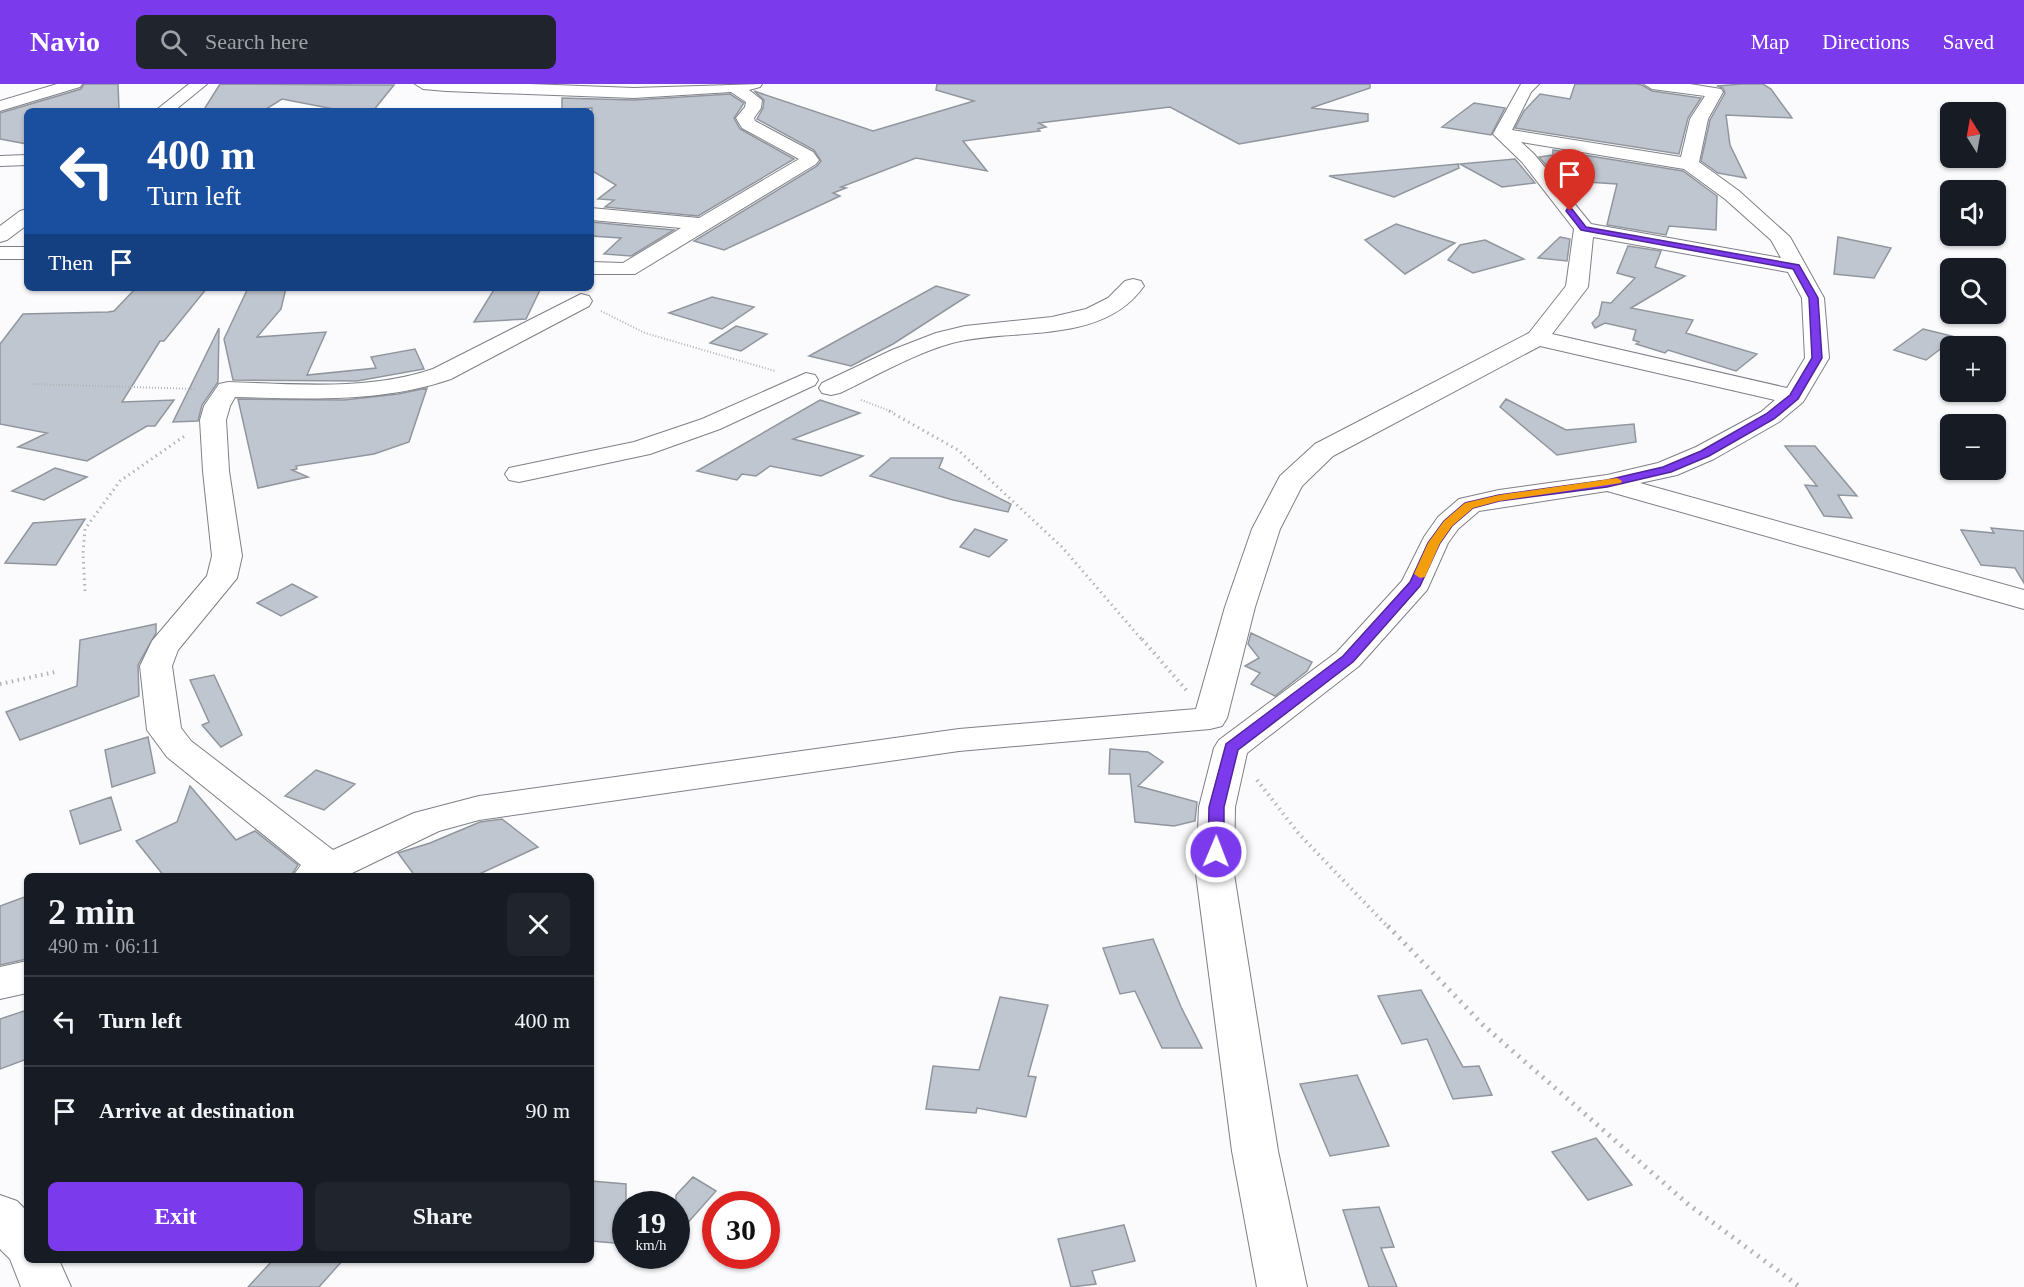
<!DOCTYPE html>
<meta charset="utf-8">
<style>
body{margin:0;font-family:Georgia,serif;background:#20242c;color:#f1f3f6;height:100vh;display:flex;flex-direction:column;font-size:22px;white-space:nowrap}
*{box-sizing:border-box;margin:0}
p{font-size:20px;color:#9ea1a6}
.icon{flex:none;width:33px;height:33px;fill:none;stroke:currentColor;stroke-width:2;stroke-linecap:round;stroke-linejoin:round}
.map{position:relative;flex:1;overflow:hidden}
.side{position:absolute;left:24px;top:789px;width:570px;height:390px;display:flex;flex-direction:column;background:#171b24;border-radius:9px;box-shadow:0 2px 4px #0004}
.side>*{flex:none}
.top-card{position:absolute;left:24px;top:24px;width:570px;height:183px;border-radius:9px;box-shadow:0 2px 4px #0004;background:#1a4fa0;color:#fff;overflow:hidden}
.needle{width:39px;rotate:349deg}
.controls{position:absolute;left:1940px;top:18px;display:grid;gap:12px}
.controls a{display:grid;place-items:center;width:66px;height:66px;border-radius:9px;background:#171b24;box-shadow:0 2px 4px #0004;font-size:30px}
.speed{position:absolute;left:612px;top:1107px;display:flex;gap:12px;font-size:30px;font-weight:700;text-align:center}
.speed>*{display:grid;place-content:center;width:78px;height:78px;border-radius:50%;background:#171b24;box-shadow:0 2px 4px #0004;line-height:1}
.speed small{font-size:15px;font-weight:400}
.speed .limit{border:9px solid #d22;background:#fff;color:#111}
.pin{position:absolute;display:grid;place-items:center;width:51px;height:51px;color:#fff;margin:-62px -26px;border-radius:50% 50% 50% 0;rotate:-45deg;box-shadow:0 0 6px #0007}
.pin .icon{rotate:45deg}
.me{position:absolute;width:66px;margin:-33px;rotate:1deg;stroke-linejoin:round;filter:drop-shadow(0 0 4px #0008)}
.turn{display:flex;align-items:center;gap:21px;height:126px;padding:0 24px;font-size:27px}
.turn .icon{width:78px;height:78px;stroke-width:2.5}
.turn b{display:block;font-size:42px;line-height:51px}
.then{display:flex;align-items:center;height:57px;padding:0 24px;background:#0003;gap:12px;font-size:22px}
.round{display:grid;place-items:center;flex:none;width:63px;height:63px;border-radius:9px;background:#20242c}
.head{display:flex;align-items:center;justify-content:space-between;height:102px;padding:0 24px}
h1{font-size:36px;font-weight:700;line-height:45px}
.action{display:flex;gap:12px;margin-top:auto;padding:12px 24px}
.action a{flex:1;height:69px;border-radius:9px;background:#7c3aed;color:#fff;font-size:24px;font-weight:700;line-height:69px;text-align:center}
.action a+a{background:#20242c;color:#f1f3f6}
ul{padding:0;list-style:none}
li{display:flex;align-items:center;gap:18px;height:90px;padding:0 24px;border-top:2px solid #363941}
li div{flex:1}
li b{display:block;font-size:22px}
li em{font-style:normal}
header{display:flex;align-items:center;gap:36px;box-sizing:border-box;height:84px;padding:0 30px;background:#7c3aed;color:#fff}
header strong{font-size:28px}
nav{display:flex;gap:33px;margin-inline-start:auto;font-size:21px}
.search{width:420px;height:54px;background:#20242c;display:flex;align-items:center;gap:15px;box-sizing:border-box;padding:0 21px;border-radius:9px;color:#9ea1a6;font-size:22px}
.map>svg:first-child{display:block}
</style>
<header>
<strong>Navio</strong>
<div class="search"><svg class="icon" aria-label="search" viewBox="0 0 24 24"><circle cx="10" cy="10" r="6"/><path d="M15 15l6 6"/></svg>Search here</div>
<nav><a>Map</a><a>Directions</a><a>Saved</a></nav>
</header>
<div class="map">
<svg width="2024" height="1203" viewBox="0 0 2024 1203">
<rect width="100%" height="100%" fill="#fbfbfd"/>
<path fill="#c0c6cf" stroke="#91969e" stroke-width="1.5" d="M84 0H118L119 25 97 27H27V60L0 55V29L81 5Z
M220 0 363 1H394L373 27H344L282 15 263 27H203Z
M937 0H1370V4L1311 24 1368 30V37L1239 60 1170 23 1039 39 1046 43 1038 45 1040 47 963 57 987 87 916 74 841 103 846 104 833 109 840 112 724 166 694 157 817 82 821 77 814 66 757 35 763 24 764 16 754 7 873 47 974 17 936 6Z
M1575 0H1636L1642 1 1652 7 1701 14 1688 34 1679 70 1515 44 1524 27 1540 10 1570 15Z
M1742 0H1763L1771 5 1792 34 1726 31 1730 61 1746 94 1718 89 1701 77 1710 36 1725 9 1723 4 1717 2Z
M730 10 744 19 734 34 740 45 794 75 698 132 605 123 614 116 598 115 616 101 591 86 592 24 562 26V14L634 16Z
M1474 19 1505 24 1491 51 1442 43Z
M1553 66 1683 87 1717 112 1716 146 1669 142 1666 151 1607 141 1617 100 1587 98 1585 91 1558 95 1539 73 1553 71Z
M1515 75 1535 99 1502 103 1460 80Z
M1458 80 1459 84 1394 113 1329 92Z
M591 138 674 146 631 172 604 170 621 154 591 152Z
M1396 140 1455 159 1405 190 1365 156Z
M1560 153 1570 155 1567 177 1538 174Z
M1838 153 1891 164 1874 194 1834 190Z
M1485 156 1524 175 1473 189 1448 176 1460 161Z
M1628 162 1661 167 1655 183 1685 192 1631 224 1693 236 1686 249 1757 270 1736 287 1668 266 1665 269 1636 260 1639 258 1633 256 1636 246 1605 239 1595 244 1592 239 1599 232 1602 218 1611 219 1635 194 1617 189Z
M936 202 969 211 893 260 851 282 809 272Z
M136 204H207L164 257H160L122 318 174 316 155 342H147L87 377 18 363 47 349 0 340V260L23 230 108 228 114 227Z
M248 204H286L281 225 257 253 326 248 307 291 376 284 371 273 415 265 424 285 357 297 233 296 224 255Z
M495 204H541L526 235 474 238Z
M712 213 754 223 722 245 669 229Z
M736 242 767 250 741 267 710 259Z
M219 244 218 298 202 321 198 337 173 338Z
M1923 245 1956 253 1926 276 1894 266Z
M427 304 409 358 374 370 296 382 297 385 292 386 308 393 258 404 238 315 344 316 398 310Z
M1506 315 1566 346 1634 340 1636 358 1557 371 1500 323Z
M820 316 860 329 793 355 863 372 821 392 770 382 756 392 742 390 737 396 697 387Z
M1785 362H1815L1857 412 1838 411 1852 434 1824 432 1805 401 1817 402Z
M891 374H943L939 384 1011 420 1008 428 953 416 870 392Z
M55 384 87 393 44 416 12 407Z
M85 435 56 481 5 479 33 439Z
M1991 444 2024 447V499L2015 484 1981 481 1961 446 1994 449Z
M975 445 1007 456 989 473 960 463Z
M292 500 317 513 281 532 257 519Z
M156 540V549L138 581 139 612 20 656 6 628 77 602 80 556Z
M1251 549 1312 578 1307 587 1275 612 1251 600 1260 589 1245 582 1259 574 1248 560Z
M214 591 242 651 221 663 202 641 209 638 190 596Z
M148 653 155 689 112 703 105 666Z
M1110 665 1148 668 1163 678 1138 702 1197 718 1195 737 1174 742 1135 738 1130 690H1109Z
M316 686 355 700 324 726 285 712Z
M190 702 236 756 255 747 298 781 291 792H164L136 757 177 738Z
M111 713 121 746 80 760 70 727Z
M502 735 538 763 475 792H415L398 769 430 759 480 738Z
M27 812V875L0 881V822Z
M1153 855 1181 923 1202 964H1162L1135 907 1120 910 1103 864Z
M1421 906 1463 983 1479 982 1492 1011 1453 1015 1427 955 1402 960 1378 912Z
M1000 913 1048 921 1028 992 1036 993 1026 1033 977 1024 976 1029 926 1025 933 982 979 986Z
M27 926V975L0 985V935Z
M1357 991 1389 1062 1330 1072 1300 1000Z
M1596 1054 1632 1101 1588 1116 1552 1068Z
M693 1093 716 1107 676 1152V1111Z
M591 1097 626 1100V1160L591 1157Z
M1379 1123 1394 1163 1381 1164 1397 1203H1369L1343 1126Z
M1124 1141 1135 1177 1092 1187 1096 1200 1071 1203 1058 1155Z
M273 1176H343L319 1203H248Z"/>
<g fill="none" stroke-linecap="round" stroke-linejoin="round">
<g stroke="#7f7f88" stroke-width="2">
<path id="minor" d="M57 0H82L80 3 0 27V17Z
M415 0H529L634 4 762 0 760 3 749 6 762 16 761 24 754 34 755 37 813 68 819 76 816 80 635 190H591V178L623 179 681 144 591 136V124L699 134 799 75 742 44 736 34 745 23 746 18 731 8 634 14 446 7 423 5Z
M1521 0H1539L1531 8 1512 46 1681 73 1690 35 1705 12 1652 5 1644 0H1690L1721 5 1723 8 1708 35 1699 78 1739 107 1790 153 1824 214 1829 274 1803 318 1779 338 1714 375 1677 391 1640 399 2024 506V525L1607 407 1479 427 1458 445 1448 459 1427 506 1359 582 1247 669 1235 723 1234 790 1278 1067 1307 1203H1257L1232 1067 1196 790 1199 723 1214 664 1219 656 1337 568 1402 497 1424 453 1438 433 1459 415 1499 406 1607 391 1658 379 1696 363 1761 328 1775 316 1540 262 1333 372 1302 402 1280 445 1255 523 1227 634 1222 642 1210 645 959 667 479 736 439 747 346 792H293L301 781 167 673 147 646 140 582 152 557 207 492 212 472 203 387 200 336 204 322 219 300 228 298C296 300 368 307 433 285L581 210 589 212 592 217 589 222 451 295C381 319 308 315 235 313L230 322 226 336 229 387 242 472 237 494 178 566 172 582 181 644 191 657 333 766 414 729 479 712 959 645 1196 625 1225 523 1252 445 1280 392 1315 360 1529 249 1566 202 1574 145 1522 78 1493 50ZM1521 58 1684 85 1725 115 1771 156 1781 174 1591 140 1534 70ZM1593 153 1788 188 1802 214 1805 274 1787 304 1552 250 1588 203Z
M27 71V81L0 82V72Z
M0 163H27V175H0Z
M1133 195 1141 197 1144 202C1102 262 1013 243 952 259 913 270 876 292 840 309L831 311 822 309 819 304 822 299 892 266 936 249 965 242 1052 233 1086 225 1108 214 1125 197Z
M806 289 815 291 818 296 815 301 720 345 650 370 519 398 509 396 505 390 509 384 634 358 702 335Z
M27 877V909L0 915V883Z
M0 1111 17 1117 27 1127V1176H59L71 1203H21L10 1175 0 1165Z"/>
</g>
<g stroke="#7f7f88" stroke-width="2">
<path id="secondary" d="M189 0H207L174 27H155Z
M27 125V141L7 156 0 158V142L20 127Z"/>
</g>
<path stroke="#b3b3b5" stroke-width="2" stroke-dasharray="1 2" stroke-linecap="butt" d="M601 227 645 249 775 287
M32 300 197 305
M861 316 893 328"/>
<path stroke="#b3b3b5" stroke-width="3" stroke-dasharray="1.5 4" stroke-linecap="butt" d="M889 327 958 366 1062 463 1143 557
M85 507 83 469 85 445 120 397 186 351"/>
<path stroke="#b3b3b5" stroke-width="4" stroke-dasharray="1.5 4.5" stroke-linecap="butt" d="M1142 555 1187 607
M0 600 55 588
M1257 696 1299 750 1389 844"/>
<path stroke="#b3b3b5" stroke-width="5" stroke-dasharray="2 6" stroke-linecap="butt" d="M1388 842 1483 941 1689 1121 1800 1203"/>
<use href="#minor" fill="#fff" fill-rule="evenodd"/>
<use href="#secondary" fill="#fff" fill-rule="evenodd"/>
</g>
<path fill="#7c3aed" stroke="#51269a" stroke-width="1.5" d="M1567 125H1572L1586 143 1799 181 1818 214 1822 274 1798 315 1774 335 1709 372 1671 388 1607 403 1499 417 1473 424 1452 442 1440 459 1420 502 1353 578 1238 666 1224 723V768L1221 771H1210L1208 768 1209 723 1226 660 1343 572 1410 498 1428 459 1444 437 1465 419 1499 411 1607 396 1663 383 1701 367 1766 330 1790 311 1812 274 1809 214 1793 185 1581 146 1566 127Z"/>
<path fill="#f59e0b" d="M1617 394 1622 397 1621 399 1499 417 1473 424 1452 442 1440 459 1425 493 1420 494 1414 490 1428 459 1444 437 1465 419 1499 411Z"/>
</svg>
<div class="controls">
<a><svg class="needle" viewBox="-14 -14 28 28"><path d="M0-13l5 13h-10z" fill="#e53935"/><path d="M0 13l5-13h-10z" fill="#9ea1a6"/></svg></a>
<a><svg class="icon" aria-label="sound" viewBox="0 0 24 24"><path d="M4 9h4l5-4v14l-5-4H4zM17 9q2 3 0 6"/></svg></a>
<a><svg class="icon" aria-label="search" viewBox="0 0 24 24"><circle cx="10" cy="10" r="6"/><path d="M15 15l6 6"/></svg></a>
<a>+</a>
<a>−</a>
</div>
<div class="speed"><div>19<small>km/h</small></div><div class="limit">30</div></div>
<div class="pin" style="left:1570px;top:127px;background:#d93025"><svg class="icon" aria-label="arrive" viewBox="0 0 24 24"><path d="M6 21V4h12l-3 4 3 4H6"/></svg></div>
<svg class="me" style="left:1216px;top:768px" viewBox="-20 -20 40 40"><circle r="17" fill="#7c3aed" stroke="#fff" stroke-width="3"/><path d="M0-11L8 9 0 5-8 9z" fill="#fff"/></svg>
<div class="top-card">
<div class="turn"><svg class="icon" aria-label="left" viewBox="0 0 24 24"><path d="M17 20v-9H6M10 6l-5 5 5 5"/></svg><div><b>400 m</b>Turn left</div></div>
<div class="then">Then<svg class="icon" aria-label="arrive" viewBox="0 0 24 24"><path d="M6 21V4h12l-3 4 3 4H6"/></svg></div>
</div>
<section class="side">
<div class="head"><div><h1>2 min</h1><p>490 m · 06:11</p></div><a class="round"><svg class="icon" aria-label="close" viewBox="0 0 24 24"><path d="M6 6l12 12M18 6L6 18"/></svg></a></div>
<ul>
<li><svg class="icon" aria-label="left" viewBox="0 0 24 24"><path d="M17 20v-9H6M10 6l-5 5 5 5"/></svg><div><b>Turn left</b></div><em>400 m</em></li>
<li><svg class="icon" aria-label="arrive" viewBox="0 0 24 24"><path d="M6 21V4h12l-3 4 3 4H6"/></svg><div><b>Arrive at destination</b></div><em>90 m</em></li>
</ul>
<div class="action"><a>Exit</a><a>Share</a></div>
</section>
</div>
